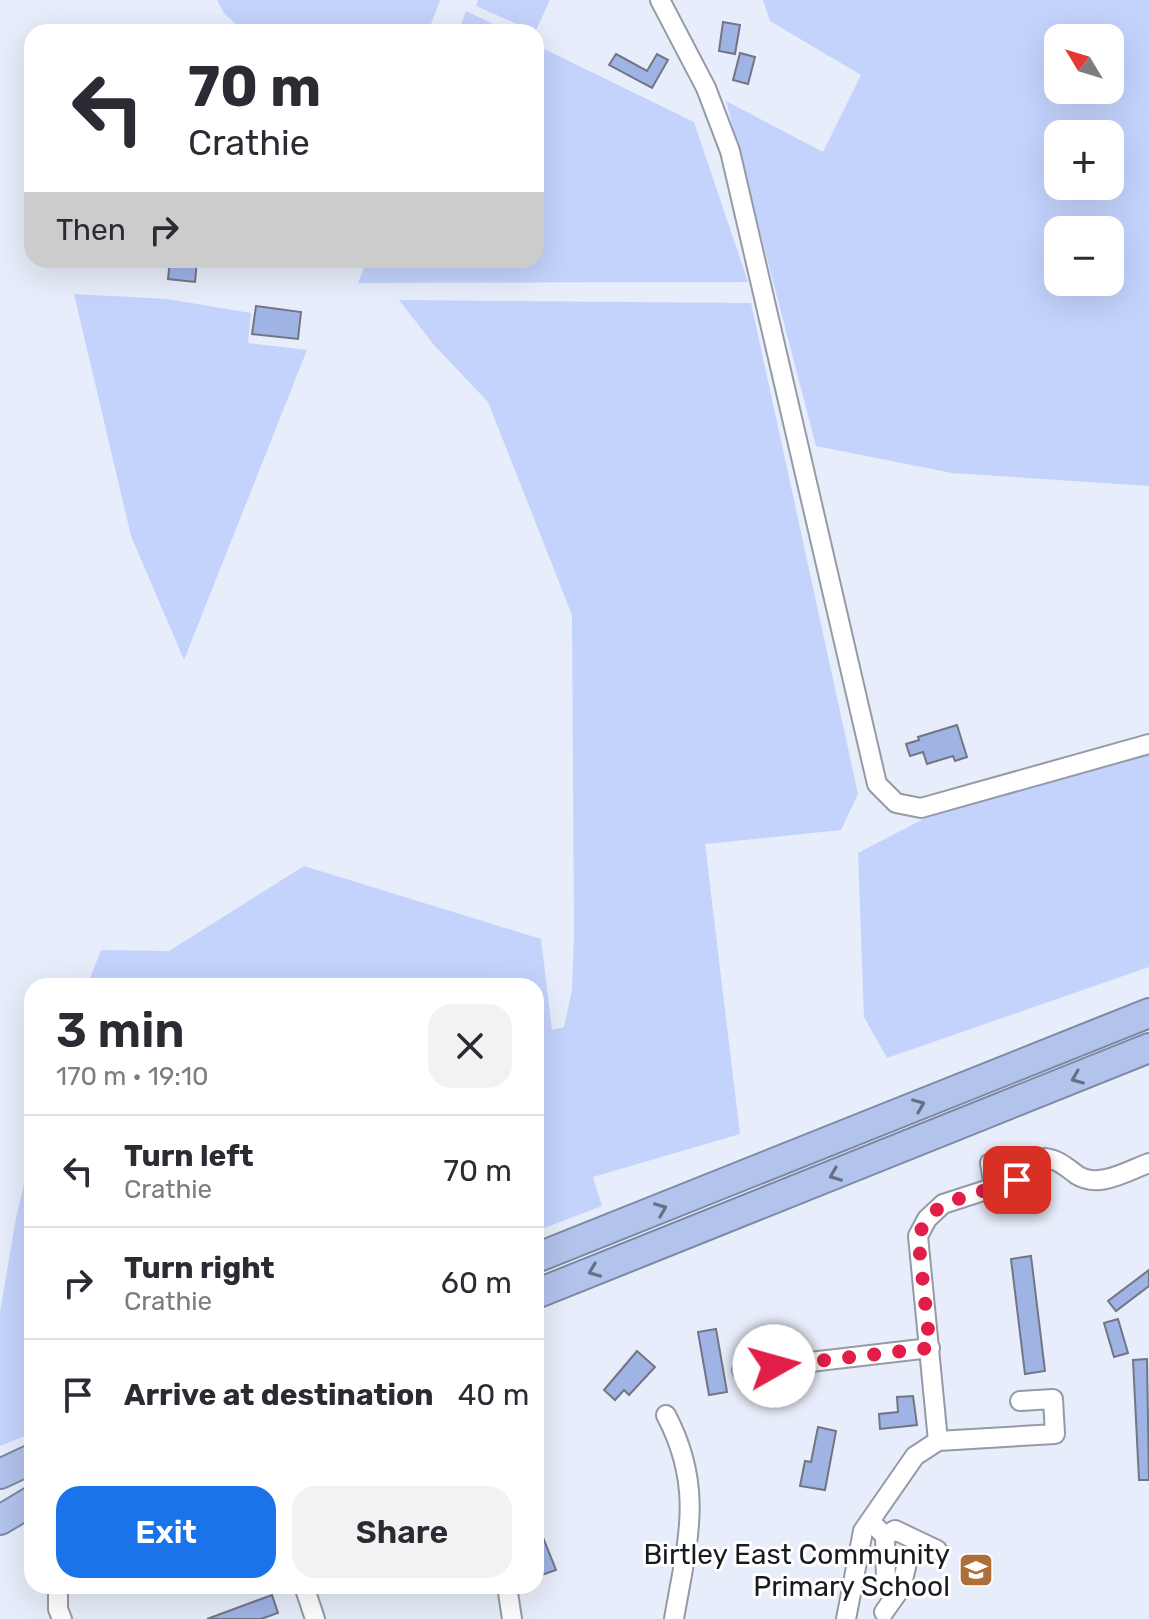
<!DOCTYPE html>
<meta charset="utf-8">
<style>
body{margin:0;font-family:Rubik,sans-serif;background:#f2f2f3;color:#2b2b33;height:100vh;display:flex;flex-direction:column;font-size:30px;white-space:nowrap}
*{box-sizing:border-box;margin:0}
p{font-size:26px;color:#7c7c81}
.icon{flex:none;width:44px;height:44px;fill:none;stroke:currentColor;stroke-width:2;stroke-linecap:round;stroke-linejoin:round}
.map{position:relative;flex:1;overflow:hidden}
.sheet{position:absolute;left:24px;top:978px;width:520px;height:616px;display:flex;flex-direction:column;background:#fff;border-radius:24px;box-shadow:0 8px 32px #0002}
.sheet>*{flex:none}
.hud{position:absolute;left:24px;top:24px;width:520px;height:244px;border-radius:24px;box-shadow:0 8px 32px #0002;background:#fff;color:#2b2b33;overflow:hidden}
.needle{width:52px;rotate:308deg}
.buttons{position:absolute;left:1044px;top:24px;display:grid;gap:16px}
.buttons a{display:grid;place-items:center;width:80px;height:80px;border-radius:16px;background:#fff;box-shadow:0 8px 32px #0002;font-size:40px}
.pin{position:absolute;display:grid;place-items:center;width:68px;height:68px;color:#fff;margin:-34px;border-radius:16px;box-shadow:0 4px 12px #0006}
.me{position:absolute;width:88px;margin:-44px;rotate:83deg;stroke-linejoin:round;filter:drop-shadow(0 0 6px #0008)}
.turn{display:flex;align-items:center;gap:28px;height:168px;padding:0 32px;font-size:36px}
.turn .icon{width:104px;height:104px;stroke-width:2.5}
.turn b{display:block;font-size:56px;line-height:68px}
.then{display:flex;align-items:center;height:76px;padding:0 32px;background:#0003;gap:16px;font-size:30px}
.round{display:grid;place-items:center;flex:none;width:84px;height:84px;border-radius:24px;background:#f2f2f3}
.headline{display:flex;align-items:center;justify-content:space-between;height:136px;padding:0 32px}
h1{font-size:48px;font-weight:600;line-height:60px}
.primary-button{display:flex;gap:16px;margin-top:auto;padding:16px 32px}
.primary-button a{flex:1;height:92px;border-radius:24px;background:#1a73e8;color:#fff;font-size:32px;font-weight:600;line-height:92px;text-align:center}
.primary-button a+a{background:#f2f2f3;color:#2b2b33}
ul{padding:0;list-style:none}
li{display:flex;align-items:center;gap:24px;height:112px;padding:0 32px;border-top:2px solid #e1e1e2}
li div{flex:1}
li b{display:block;font-size:30px}
li em{font-style:normal}
.map>svg:first-child{display:block}
</style>
<div class="map">
<svg width="1149" height="1619" viewBox="0 0 1149 1619">
<rect width="100%" height="100%" fill="#e7edfa"/>
<path fill="#c3d3fc" fill-rule="evenodd" d="M217 0H440L428 32H244L224 13Z
M478 0H550L535 32 476 6Z
M763 0H1149V486L952 473 816 446 726 101 823 152 861 75 770 21ZM1058 38H1110V90H1058ZM1058 134H1110V186H1058ZM1058 230H1110V282H1058Z
M466 11 510 32H458Z
M536 45 694 122 748 282 358 283 367 260H536Z
M74 294 167 299 251 313 248 343 307 350 184 660 131 536Z
M399 300 751 303 858 794 841 830 705 844 740 1134 593 1177 602 1206 536 1231V986H87L101 950 169 951 304 866 541 939 552 1030 564 1027 572 990 574 935 572 615 488 402 434 345Z
M1149 755V967L887 1058 864 1017 858 853 929 816Z
M32 1150V1433L0 1446V1312L16 1218Z"/>
<path fill="#9fb3e5" stroke="#727682" stroke-width="2" d="M723 22 740 25 735 54 719 51Z
M740 53 755 57 748 84 733 80Z
M616 54 647 71 657 54 668 60 652 88 609 65Z
M170 260H197L195 282 168 279Z
M256 306 301 312 298 339 252 334Z
M957 725 967 757 955 761 953 756 927 764 923 752 910 756 906 744 919 740 918 737Z
M1031 1256 1045 1371 1025 1374 1011 1259Z
M1149 1270V1286L1116 1311 1108 1301Z
M1118 1319 1128 1353 1114 1357 1104 1323Z
M716 1329 727 1392 709 1395 698 1332Z
M637 1351 655 1367 629 1395 624 1390 615 1400 604 1390Z
M1147 1359 1149 1480H1139L1133 1360Z
M913 1396 917 1425 880 1429 879 1414 898 1412 897 1397Z
M818 1427 836 1431 825 1490 800 1486 805 1461 811 1462Z
M536 1520 556 1570 542 1575 536 1559Z
M272 1595 278 1613 261 1619H207Z"/>
<g fill="none" stroke-linecap="round" stroke-linejoin="round">
<g stroke="#959aa6" stroke-width="22">
<path id="minor" d="M660 0 706 88 730 151 877 784 896 803 921 808 1149 744
M1044 1158C1058 1159 1066 1167 1077 1175 1099 1189 1127 1171 1149 1163
M990 1163 994 1187
M742 1370 930 1348
M666 1415C705 1489 687 1542 674 1619
M938 1441 918 1236 927 1219 943 1204 1017 1180
M938 1441 1055 1434 1053 1399 1020 1401
M870 1521 885 1536 886 1582 901 1588
M885 1536 895 1530 937 1550
M58 1586V1609L62 1619
M304 1586 315 1619
M507 1586 512 1619
M884 1612 901 1588 907 1563
M846 1619 863 1531 915 1456 938 1441"/>
</g>
<g stroke="#7c88a4" stroke-width="32">
<path id="highway" d="M536 1258 1149 1013
M536 1294 1149 1048
M0 1474 32 1459
M0 1520 32 1501"/>
</g>
<use href="#minor" stroke="#fff" stroke-width="18"/>
<use href="#highway" stroke="#b2c3ec" stroke-width="28"/>
</g>
<defs><path id="oneway-chevron" d="M-2-3.5L2.5 0L-2 3.5" fill="none" stroke-width="1.6" stroke-linecap="round" stroke-linejoin="round" transform="scale(2)"/></defs>
<g stroke="#666f86">
<use href="#oneway-chevron" transform="translate(1077 1078) rotate(158)"/>
<use href="#oneway-chevron" transform="translate(919 1105) rotate(-22)"/>
<use href="#oneway-chevron" transform="translate(835 1175) rotate(158)"/>
<use href="#oneway-chevron" transform="translate(661 1209) rotate(-22)"/>
<use href="#oneway-chevron" transform="translate(594 1271) rotate(158)"/>
</g>
<g fill="none" stroke-linecap="round" stroke-linejoin="round">
<path stroke="#e11d48" stroke-width="14" stroke-dasharray="0 25.2" d="M774 1366 930 1348 918 1236 927 1219 943 1204 1017 1180"/>
</g>
<defs>
<g id="school-square" transform="scale(1.8)"><rect x="-9" y="-9" width="18" height="18" rx="4" fill="#af6d38" stroke="#fff"/><path d="M0-5L7-2L0 1L-7-2ZM-4 1L0 2.5L4 1V4Q0 6-4 4Z" fill="#fff"/></g>
</defs>
<g fill-rule="evenodd">
<use href="#school-square" x="976" y="1570"/>
</g>
<g text-anchor="middle" dominant-baseline="central" stroke-width="6" stroke-linejoin="round" paint-order="stroke">
<g font-size="28" fill="#191b1f" stroke="#fff" text-anchor="end">
<text x="950" y="1554">Birtley East Community<tspan x="950" dy="32">Primary School</tspan></text>
</g>
</g>
</svg>
<div class="buttons">
<a><svg class="needle" viewBox="-14 -14 28 28"><path d="M0-13l5 13h-10z" fill="#e53935"/><path d="M0 13l5-13h-10z" fill="#7c7c81"/></svg></a>
<a>+</a>
<a>−</a>
</div>
<div class="pin" style="left:1017px;top:1180px;background:#d93025"><svg class="icon" aria-label="arrive" viewBox="0 0 24 24"><path d="M6 21V4h12l-3 4 3 4H6"/></svg></div>
<svg class="me" style="left:774px;top:1366px" viewBox="-20 -20 40 40"><circle r="19" fill="#fff"/><path d="M0-13L10 11 0 6-10 11z" fill="#e11d48"/></svg>
<div class="hud">
<div class="turn"><svg class="icon" aria-label="left" viewBox="0 0 24 24"><path d="M17 20v-9H6M10 6l-5 5 5 5"/></svg><div><b>70 m</b>Crathie</div></div>
<div class="then">Then<svg class="icon" aria-label="right" viewBox="0 0 24 24"><path d="M7 20v-9h11M14 6l5 5-5 5"/></svg></div>
</div>
<section class="sheet">
<div class="headline"><div><h1>3 min</h1><p>170 m · 19:10</p></div><a class="round"><svg class="icon" aria-label="close" viewBox="0 0 24 24"><path d="M6 6l12 12M18 6L6 18"/></svg></a></div>
<ul>
<li><svg class="icon" aria-label="left" viewBox="0 0 24 24"><path d="M17 20v-9H6M10 6l-5 5 5 5"/></svg><div><b>Turn left</b><p>Crathie</p></div><em>70 m</em></li>
<li><svg class="icon" aria-label="right" viewBox="0 0 24 24"><path d="M7 20v-9h11M14 6l5 5-5 5"/></svg><div><b>Turn right</b><p>Crathie</p></div><em>60 m</em></li>
<li><svg class="icon" aria-label="arrive" viewBox="0 0 24 24"><path d="M6 21V4h12l-3 4 3 4H6"/></svg><div><b>Arrive at destination</b></div><em>40 m</em></li>
</ul>
<div class="primary-button"><a>Exit</a><a>Share</a></div>
</section>
</div>
